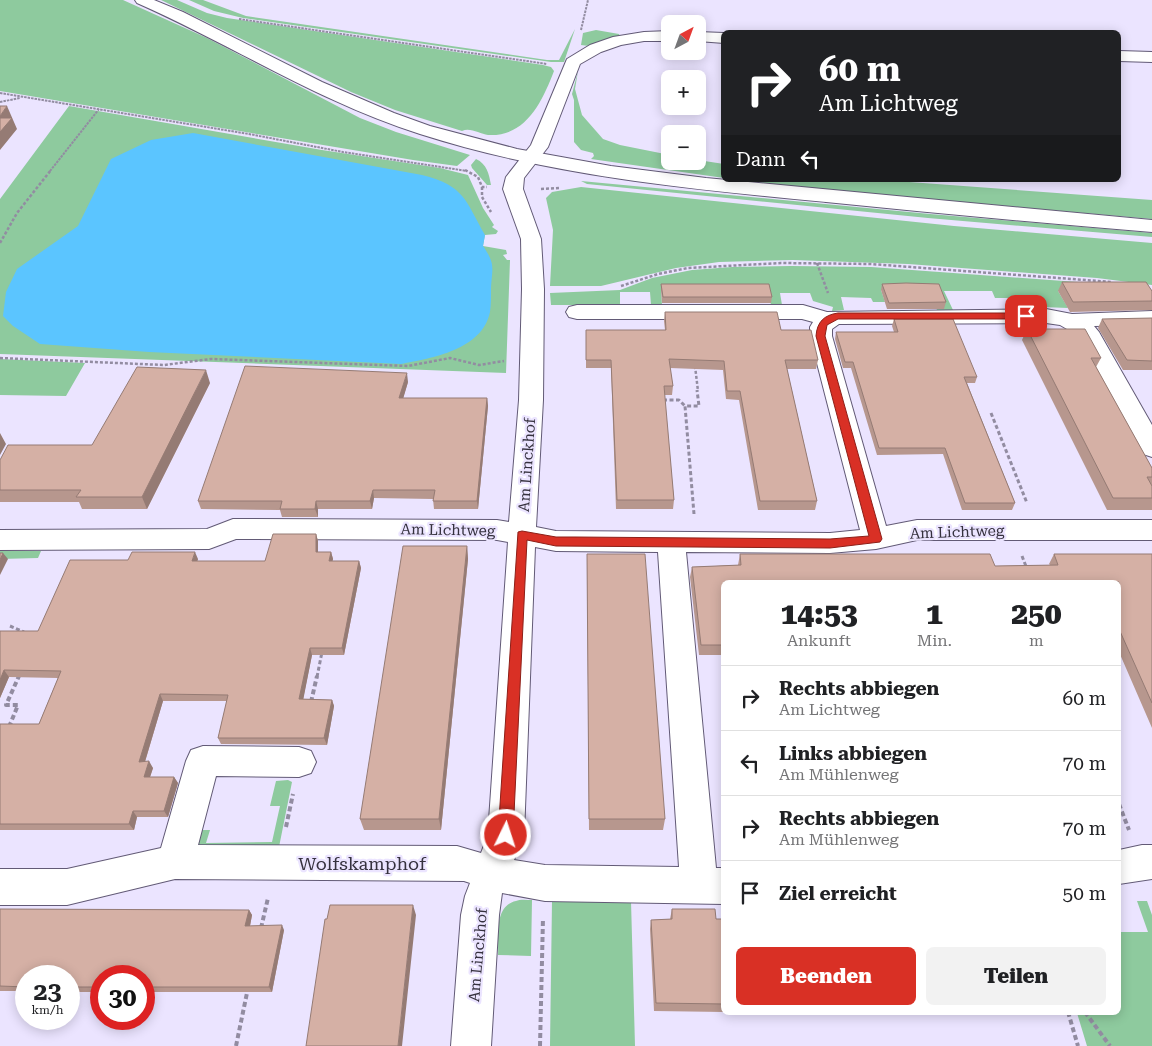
<!DOCTYPE html>
<html lang="de">
<meta charset="utf-8">
<style>
body{margin:0;font-family:"Roboto Serif",serif;background:#f2f2f2;color:#202124;height:100vh;display:flex;flex-direction:column;font-size:19px;white-space:nowrap}
*{box-sizing:border-box;margin:0}
p{font-size:16px;color:#757577}
.icon{flex:none;width:28px;height:28px;fill:none;stroke:currentColor;stroke-width:2;stroke-linecap:round;stroke-linejoin:round}
.map{position:relative;flex:1;overflow:hidden}
.sheet{position:absolute;left:721px;top:580px;width:400px;height:435px;display:flex;flex-direction:column;background:#fff;border-radius:8px;box-shadow:0 2px 12px #0003}
.sheet>*{flex:none}
.hud{position:absolute;left:721px;top:30px;width:400px;height:152px;border-radius:8px;box-shadow:0 2px 12px #0003;background:#202124;color:#fff;overflow:hidden}
.needle{width:32px;rotate:41deg}
.fabs{position:absolute;left:661px;top:15px;display:grid;gap:10px}
.fabs a{display:grid;place-items:center;width:45px;height:45px;border-radius:8px;background:#fff;box-shadow:0 2px 12px #0003;font-size:25px}
.speed{position:absolute;left:15px;top:965px;display:flex;gap:10px;font-size:25px;font-weight:700;text-align:center}
.speed>*{display:grid;place-content:center;width:65px;height:65px;border-radius:50%;background:#fff;box-shadow:0 2px 12px #0003;line-height:1}
.speed small{font-size:12px;font-weight:400}
.speed .limit{border:8px solid #d22;background:#fff;color:#111}
.pin{position:absolute;display:grid;place-items:center;width:42px;height:42px;color:#fff;margin:-21px;border-radius:10px;box-shadow:0 2px 8px #0006}
.me{position:absolute;width:55px;margin:-28px;rotate:4deg;stroke-linejoin:round;filter:drop-shadow(0 0 4px #0008)}
.turn{display:flex;align-items:center;gap:18px;height:105px;padding:0 15px;font-size:22px}
.turn .icon{width:65px;height:65px;stroke-width:2.5}
.turn b{display:block;font-size:35px;line-height:42px}
.then{display:flex;align-items:center;height:48px;padding:0 15px;background:#0003;gap:10px;font-size:19px}
.eta{display:flex;justify-content:space-evenly;align-items:center;height:85px;text-align:center}
.eta b{font-size:30px;font-weight:800;line-height:35px}
.primary-button{display:flex;gap:10px;margin-top:auto;padding:10px 15px}
.primary-button a{flex:1;height:58px;border-radius:8px;background:#d93025;color:#fff;font-size:20px;font-weight:800;line-height:58px;text-align:center}
.primary-button a+a{background:#f2f2f2;color:#202124}
ul{padding:0;list-style:none}
li{display:flex;align-items:center;gap:15px;height:65px;padding:0 15px;border-top:1px solid #e0e0e0}
li div{flex:1}
li b{display:block;font-size:19px}
li em{font-style:normal}
.map>svg:first-child{display:block}
</style>
<div class="map">
<svg width="1152" height="1046" viewBox="0 0 1152 1046">
<rect width="100%" height="100%" fill="#ebe4ff"/>
<path fill="#8eca9e" d="M0 0H123L207 38 360 118 396 132 470 155 457 166 413 160 0 91Z
M161 0H177L207 13 227 18 543 65 551 67 554 71C542 102 526 137 488 135 480 134 470 127 462 131L395 110 351 92Z
M189 0H203L246 16 547 60H559L575 29 564 62H551L243 18 214 11Z
M596 30 619 34 620 37 589 46 581 45 583 33Z
M578 71 575 89 582 115 603 139 620 145 670 155V161L698 160 724 164V178L591 159 594 156 593 153 581 150 574 142V100L572 94Z
M69 106 322 150 440 168 468 175 483 208 494 225 492 227 498 231 496 234 485 235 483 246 506 250 507 254 503 255 507 260H510L506 373 0 354V199Z
M476 159C487 164 489 174 491 185H487L472 168 471 165Z
M737 180H882L1152 200V219L825 190Z
M581 181 930 214 1152 233V237L928 218 587 184Z
M581 187 954 226 1152 243V285L1097 278 908 264 793 260 719 262 676 268 601 286H550L553 230 546 198 552 192Z
M791 266 871 267 1132 286 1152 290V307L1058 291 1068 308 1043 307 1038 298H995L992 291H944L953 310H937L928 290H881L885 302H873L871 298 841 297 844 310 832 311 833 307 813 301 810 293H780L782 305H771L768 291 661 290 662 305H651L650 292H620V305H551L550 293 620 290 652 278 692 270 732 267Z
M0 359 85 363 66 396 0 395Z
M0 551H41L38 558 0 559Z
M288 780 292 782 279 847 200 848 193 838V830H210L206 843 272 842 280 806H270L276 781Z
M532 900 531 956 498 955C499 939 493 906 516 901 520 899 527 900 532 900Z
M552 901H631L635 1046H550Z
M1137 901H1147L1152 915V1046H1087L1077 1013 1119 1012V932H1148Z"/>
<path fill="#5bc5ff" d="M193 133 422 175C465 186 465 200 485 235L483 246C496 265 492 267 491 289 491 297 491 305 490 312 482 350 432 358 401 364L149 352 40 344 13 326 3 316 6 292 17 269 78 226 111 159 151 140Z"/>
<g fill="none" stroke-linecap="round" stroke-linejoin="round">
<g stroke="#625a76" stroke-width="2">
<path id="minor" d="M670 31V41H644L621 45 601 52 580 64 548 147 524 178 523 189 541 239 544 289 543 400 536 527 556 531 830 533 860 530 810 336V327L813 322 802 319H577L569 317 566 312 569 307 577 305H803L827 312 1046 309 1072 314 1152 311V325L1094 326 1099 332 1152 425V457L1143 454 1139 448 1079 336 1060 325 1046 323 839 324 832 329V336L886 526 917 520H1152V540H917L876 549 830 553 686 552 716 868H724V904L545 901 502 893 499 915 491 1046H451L461 915 465 896 470 883 464 881 175 879 67 905H0V869H67L161 848 186 761 191 750 203 746 299 747 311 751 316 762 311 773 299 777 216 776 198 845 457 846 481 853 488 835 508 542 497 540 236 539 209 549 0 550V530L207 529 233 519 497 520 509 522 519 400 522 289 521 239 503 189 506 177 531 145 567 59 590 45 613 37 644 32ZM535 547 556 551 658 552 679 867 545 865 514 860 524 835Z
M698 32 724 33V43L698 41Z
M1119 51 1152 52V62L1119 61Z
M1142 845H1152V879L1119 884V850Z"/>
</g>
<g stroke="#625a76" stroke-width="2">
<path id="major" d="M135 0H154L183 12 322 82 394 113 430 126 517 149 611 166 706 178 1152 220V232C1043 223 934 213 826 202 689 189 551 176 420 134 321 103 232 45 137 3Z"/>
</g>
<path stroke="#928ca1" stroke-width="2" stroke-dasharray="2.5 1" stroke-linecap="butt" d="M239 19 547 64
M581 30 588 0
M0 93 249 134 343 152 467 171
M0 102 20 98
M50 171 99 109"/>
<path stroke="#928ca1" stroke-width="2.5" stroke-dasharray="3 2" stroke-linecap="butt" d="M465 170 478 177 482 187H487
M482 187V197L491 212
M541 189 559 188
M0 243 17 213 51 170
M817 263 828 293
M621 286 658 274 688 268 781 263 870 264 1112 282
M0 358 164 365 211 359 408 366 450 358 479 365 504 361
M695 366 698 391"/>
<path stroke="#928ca1" stroke-width="3" stroke-dasharray="4 2.5" stroke-linecap="butt" d="M663 400H679L685 406
M991 413 1027 503
M694 514 685 406H699L697 390
M1022 556 1027 569
M10 626 24 632
M18 677 19 675
M317 677 322 652"/>
<path stroke="#928ca1" stroke-width="4" stroke-dasharray="5 3" stroke-linecap="butt" d="M311 702 317 676
M9 727 18 705H6L19 676
M1119 804 1129 830
M286 827 293 794
M261 928 268 898
M1068 1012 1078 1046
M1085 1012 1110 1046
M236 1046 248 988
M540 1046 543 918"/>
<use href="#minor" fill="#fff" fill-rule="evenodd"/>
<use href="#major" fill="#fff" fill-rule="evenodd"/>
</g>
<path fill="#b7978e" d="M1062 282 1152 291V310L1070 312 1058 291Z
M661 284 772 297 771 303H662L661 290Z
M882 284 946 302 944 309H887L881 290Z
M665 312 781 330 818 360 816 369H787L817 501 815 510H758L739 400 726 399 723 370 670 368 673 386 672 395H664L674 500 673 509H616L611 368H586V330H665L664 321Z
M1152 318V370H1123L1098 328 1102 319Z
M894 319 977 377 975 383H967L1015 503 1012 510H962L943 454 877 455 851 368H843L835 339 836 332H894L892 326Z
M1027 329 1101 358 1096 367 1152 468V510H1107L1022 340Z
M408 382 403 398H487L488 406 478 509H434L433 499 374 498 372 509H318V517H282L280 510 201 509 198 501Z
M210 383 147 509H82L79 502H0V460L92 445Z
M316 534 318 541V552H331L333 559 332 561H359L361 568 344 655H312L303 699 332 700 334 706 327 745 221 744 218 738 227 701H163L145 762 153 768 150 777H174L178 783 168 817H137L134 830H0V724H39L58 678 9 677 0 698V631H38L128 560 198 559 197 561H265Z
M467 546 468 559 441 830H364L360 819Z
M587 554 665 819 663 830H589Z
M740 554 995 566 1050 565 1049 564 1054 554H1152V728L1119 652V582H724V655H699L690 577 692 567 738 565Z
M0 909 249 910 252 915 250 926 284 930 272 992H144V976H101V992H69V976H26V991H0Z
M672 909 716 919H724V1012L654 1011 650 929 651 920 670 919Z"/>
<path fill="#957b74" d="M7 106 17 129 0 150V116Z
M206 370 210 383 147 509 142 497Z
M407 373 408 382 401 406 399 398Z
M487 398 488 406 478 509 477 501Z
M0 433 6 444 0 455Z
M373 490 374 498 372 509 370 501Z
M316 501 318 509V517L315 509Z
M316 534 318 541V559L316 552Z
M467 546 468 559 441 830 439 819Z
M195 552 198 559 195 568 192 561Z
M331 552 333 559 331 568 329 561Z
M3 553 8 559 0 575V560Z
M359 561 361 568 344 655 342 648Z
M310 648 312 655 302 706 299 699Z
M4 670 9 677 0 698V680Z
M160 694 163 701 143 768 139 762Z
M332 700 334 706 327 745 324 738Z
M149 761 153 768 148 783 144 777Z
M174 777 178 783 168 817 164 811Z
M133 811 137 817 134 830 129 824Z
M413 905 416 915 402 1046H398Z
M249 910 252 915 249 931 245 926Z
M282 925 284 930 272 992 269 987Z"/>
<path fill="#d5b0a5" stroke="#957b74" d="M0 106H7L0 116Z
M0 118H12L0 132Z
M1062 282H1146L1152 291V301L1073 302Z
M906 283 939 284 946 302 889 303 882 284Z
M661 284H769L772 297H663Z
M665 312H777L781 330H811L818 360H785L817 501H760L740 391H727L724 361 669 359 673 386H664L674 500H617L611 360H586V330H666Z
M1152 318V361L1127 360 1102 319Z
M894 319H953L977 377H964L1015 503H965L945 448H879L853 362H845L836 332H898Z
M1027 329H1085L1101 358H1091L1152 468V477H1147L1152 486V498H1113Z
M245 366 407 373 399 398H487L477 501H433L435 490H373L370 501H316L315 509H280L282 501H198Z
M137 367 206 370 142 497H76L81 490H0V460L8 445H92Z
M273 534H316V552H331L329 561H359L342 648H310L299 699 332 700 324 738H218L228 695 160 694 139 762 149 761 144 777H174L164 811H133L129 824H0V724H39L61 671 4 670 0 680V631H38L70 560H128L132 552H195L192 561H265Z
M403 546H467L439 819H360Z
M0 553H3L0 560Z
M587 554H645L665 819H589Z
M740 554H990L995 566 1058 565 1054 554H1152V703L1119 629V582H724V645H701L692 567 741 565Z
M330 905H413L398 1046H306L325 919H327Z
M0 909 249 910 245 926 282 925 269 987H144V976H101V987H69V976H26V987L0 986Z
M672 909H715L716 919H724V1004L656 1003 651 920 672 919Z"/>
<path fill="#d93025" stroke="#8d1f18" d="M838 313H1026L1030 316 1026 319H838L827 325 825 336 882 539 880 542 830 548 556 546 527 540 513 835 511 840 506 842 500 840 498 835 518 532 522 531 556 537H575L830 539 869 536 816 336C817 322 824 315 838 313Z"/>
<g text-anchor="middle" dominant-baseline="central" stroke-width="4.5" stroke-linejoin="round" paint-order="stroke">
<g font-size="15" fill="#35313e" stroke="#ebe4ff">
<text transform="translate(527 465) rotate(-86)">Am Linckhof</text>
<text transform="translate(448 530) rotate(1)">Am Lichtweg</text>
<text transform="translate(957 532) rotate(-2)">Am Lichtweg</text>
<text transform="translate(478 955) rotate(-85)">Am Linckhof</text>
</g>
<g font-size="18" fill="#35313e" stroke="#ebe4ff">
<text x="362" y="863">Wolfskamphof</text>
</g>
</g>
</svg>
<div class="fabs">
<a><svg class="needle" viewBox="-14 -14 28 28"><path d="M0-13l5 13h-10z" fill="#e53935"/><path d="M0 13l5-13h-10z" fill="#757577"/></svg></a>
<a>+</a>
<a>−</a>
</div>
<div class="speed"><div>23<small>km/h</small></div><div class="limit">30</div></div>
<div class="pin" style="left:1026px;top:316px;background:#d93025"><svg class="icon" aria-label="arrive" viewBox="0 0 24 24"><path d="M6 21V4h12l-3 4 3 4H6"/></svg></div>
<svg class="me" style="left:506px;top:835px" viewBox="-20 -20 40 40"><circle r="17" fill="#d93025" stroke="#fff" stroke-width="3"/><path d="M0-11L8 9 0 5-8 9z" fill="#fff"/></svg>
<div class="hud">
<div class="turn"><svg class="icon" aria-label="right" viewBox="0 0 24 24"><path d="M7 20v-9h11M14 6l5 5-5 5"/></svg><div><b>60 m</b>Am Lichtweg</div></div>
<div class="then">Dann<svg class="icon" aria-label="left" viewBox="0 0 24 24"><path d="M17 20v-9H6M10 6l-5 5 5 5"/></svg></div>
</div>
<section class="sheet">
<div class="eta">
<div><b>14:53</b><p>Ankunft</p></div>
<div><b>1</b><p>Min.</p></div>
<div><b>250</b><p>m</p></div>
</div>
<ul>
<li><svg class="icon" aria-label="right" viewBox="0 0 24 24"><path d="M7 20v-9h11M14 6l5 5-5 5"/></svg><div><b>Rechts abbiegen</b><p>Am Lichtweg</p></div><em>60 m</em></li>
<li><svg class="icon" aria-label="left" viewBox="0 0 24 24"><path d="M17 20v-9H6M10 6l-5 5 5 5"/></svg><div><b>Links abbiegen</b><p>Am Mühlenweg</p></div><em>70 m</em></li>
<li><svg class="icon" aria-label="right" viewBox="0 0 24 24"><path d="M7 20v-9h11M14 6l5 5-5 5"/></svg><div><b>Rechts abbiegen</b><p>Am Mühlenweg</p></div><em>70 m</em></li>
<li><svg class="icon" aria-label="arrive" viewBox="0 0 24 24"><path d="M6 21V4h12l-3 4 3 4H6"/></svg><div><b>Ziel erreicht</b></div><em>50 m</em></li>
</ul>
<div class="primary-button"><a>Beenden</a><a>Teilen</a></div>
</section>
</div>
